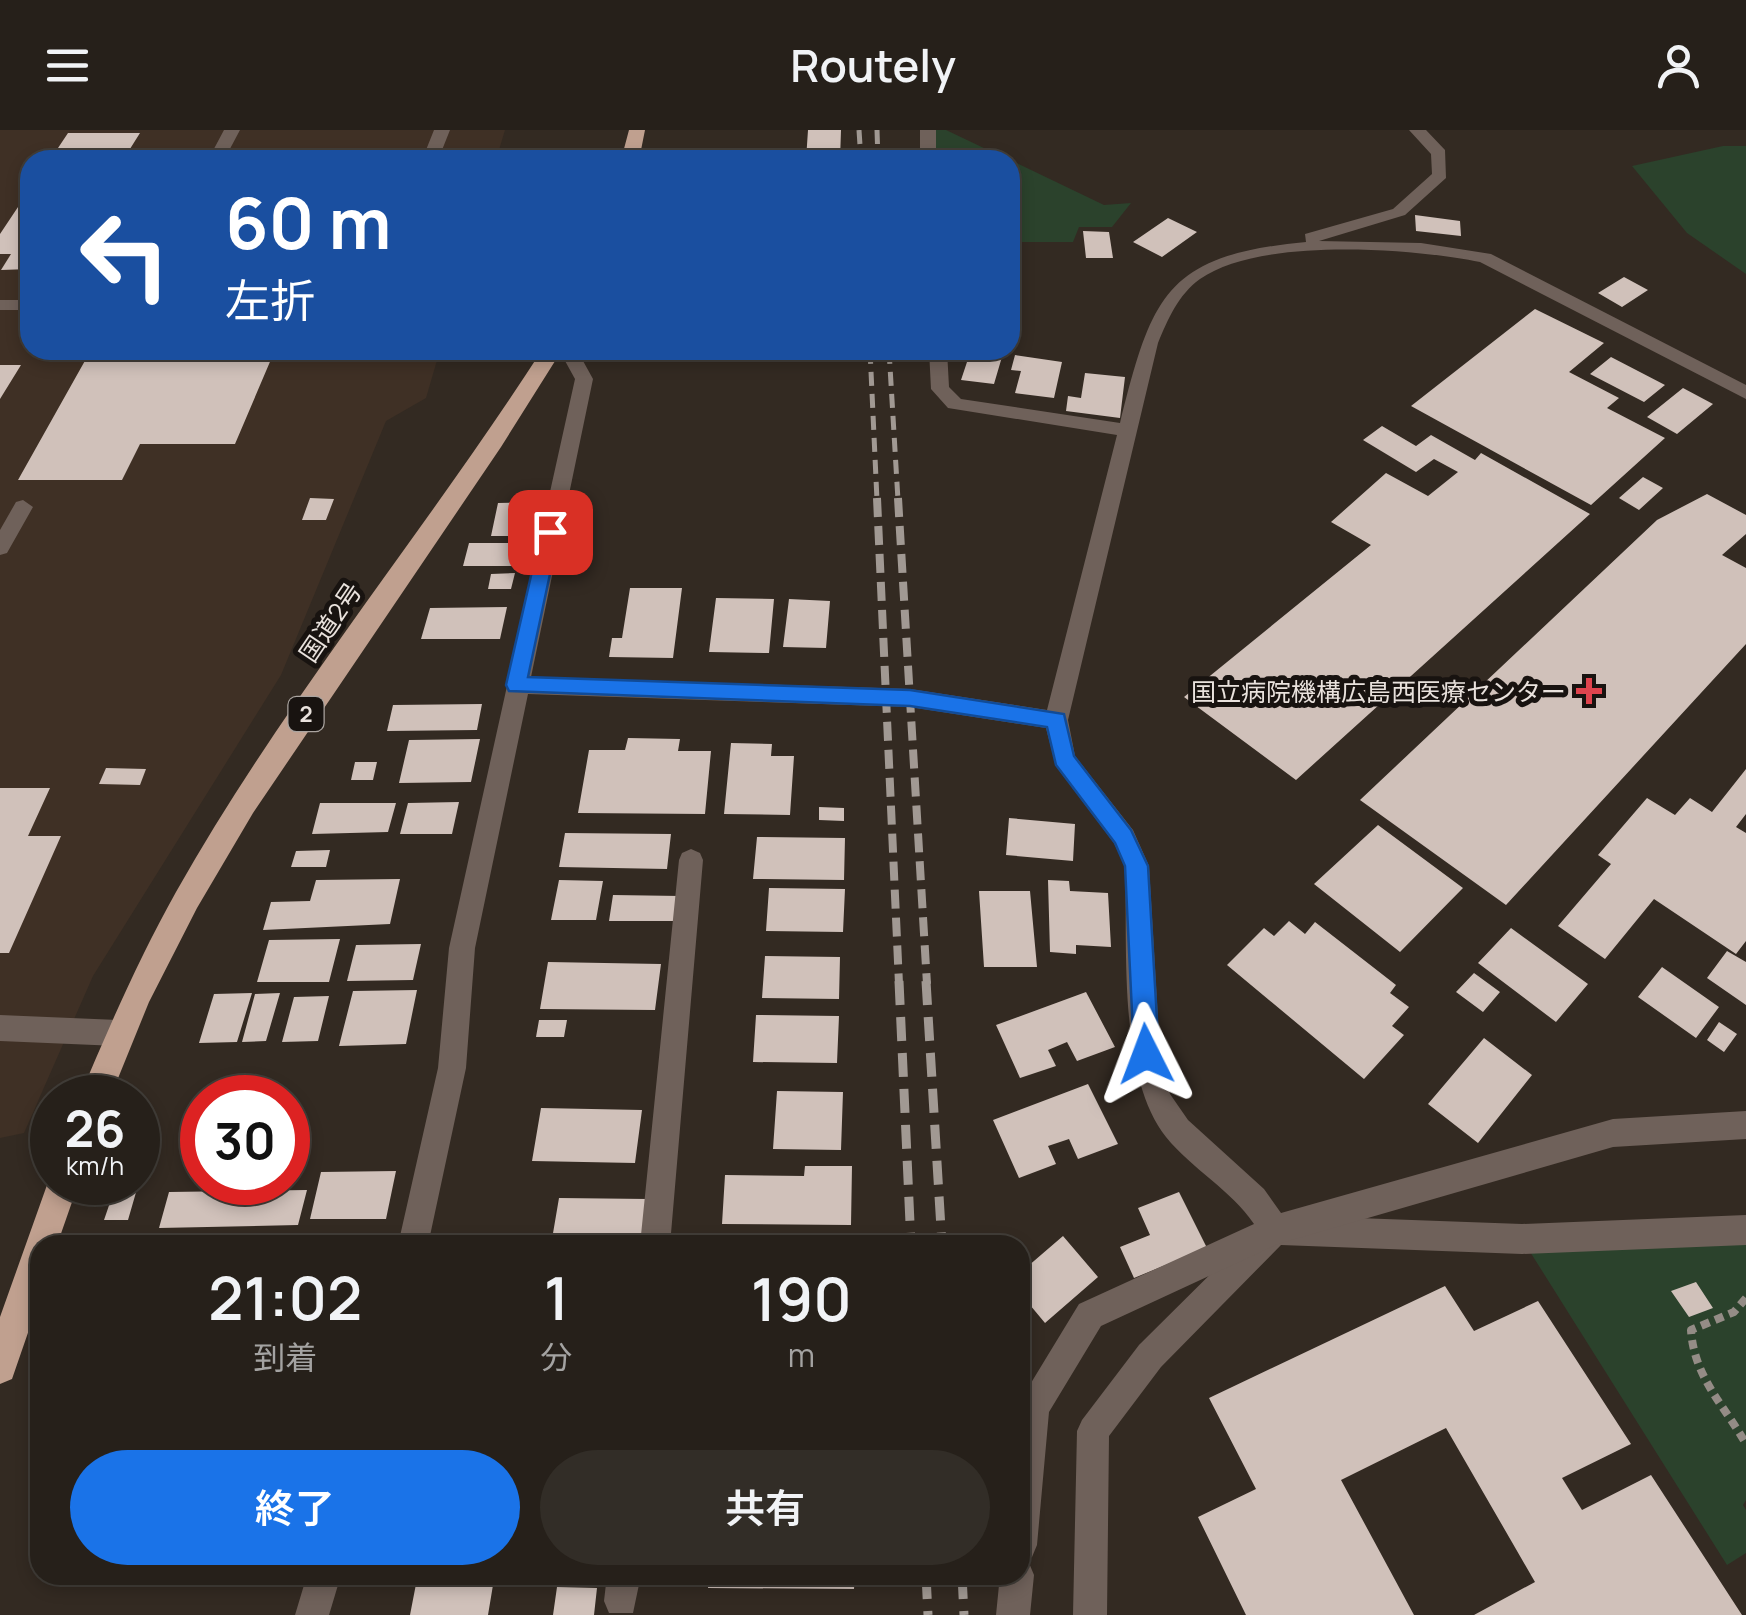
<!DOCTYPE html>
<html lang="ja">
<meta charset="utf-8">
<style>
body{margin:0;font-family:Manrope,"Noto Sans JP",sans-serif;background:#322d27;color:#f1f3f6;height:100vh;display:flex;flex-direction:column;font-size:38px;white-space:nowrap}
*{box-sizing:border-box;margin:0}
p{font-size:32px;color:#a4a3a2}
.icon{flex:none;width:55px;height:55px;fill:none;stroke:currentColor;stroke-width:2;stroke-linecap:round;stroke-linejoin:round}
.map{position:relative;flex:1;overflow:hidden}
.side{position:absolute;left:30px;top:1105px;width:1000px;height:350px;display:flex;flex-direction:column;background:#26201a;border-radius:30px;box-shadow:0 5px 15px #0003,0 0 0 2px #423e39}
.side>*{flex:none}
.guide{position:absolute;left:20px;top:20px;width:1000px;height:210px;border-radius:30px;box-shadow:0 5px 15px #0003,0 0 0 2px #423e39;background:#1a4fa0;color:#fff;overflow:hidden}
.speed{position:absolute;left:30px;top:945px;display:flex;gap:20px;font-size:50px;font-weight:700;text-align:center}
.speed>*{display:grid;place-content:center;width:130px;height:130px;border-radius:50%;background:#26201a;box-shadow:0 5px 15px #0003,0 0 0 2px #423e39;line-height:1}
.speed small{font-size:25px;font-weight:400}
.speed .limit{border:15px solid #d22;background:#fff;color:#111}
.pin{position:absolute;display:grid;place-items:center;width:85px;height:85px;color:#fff;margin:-42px;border-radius:20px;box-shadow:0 5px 15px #0006}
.me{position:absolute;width:110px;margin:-55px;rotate:357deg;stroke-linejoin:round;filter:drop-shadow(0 0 8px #0008)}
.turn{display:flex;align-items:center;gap:35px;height:210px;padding:0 40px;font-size:45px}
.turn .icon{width:130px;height:130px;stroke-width:2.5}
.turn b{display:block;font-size:70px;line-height:85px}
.eta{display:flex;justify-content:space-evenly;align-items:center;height:170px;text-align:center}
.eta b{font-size:60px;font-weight:600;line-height:70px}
.cta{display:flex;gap:20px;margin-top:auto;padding:20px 40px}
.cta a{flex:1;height:115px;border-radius:60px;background:#1a73e8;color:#fff;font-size:40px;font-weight:600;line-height:115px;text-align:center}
.cta a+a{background:#322d27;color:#f1f3f6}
header{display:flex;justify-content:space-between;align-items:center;height:130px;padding:0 40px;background:#26201a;font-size:45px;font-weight:600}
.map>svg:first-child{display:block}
</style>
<header><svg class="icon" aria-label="menu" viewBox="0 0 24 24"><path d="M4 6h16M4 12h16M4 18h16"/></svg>Routely<svg class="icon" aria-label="person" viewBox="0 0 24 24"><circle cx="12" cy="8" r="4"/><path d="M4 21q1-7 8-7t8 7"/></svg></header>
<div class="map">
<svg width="1746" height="1485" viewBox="0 0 1746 1485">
<rect width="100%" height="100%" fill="#332a22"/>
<path fill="#3f3025" d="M0 0H505L496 30H30V220H440L426 268 386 291 281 545 93 846 24 1003 0 1008Z"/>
<path fill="#2b422c" d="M928 0H946L1009 30H928Z
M1723 16H1746V144L1687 103 1632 36Z
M1010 30 1104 75 1131 73 1112 97H1079L1073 112H1010Z
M1746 1100V1370L1743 1375 1746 1380V1423L1727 1435 1522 1109Z"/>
<path fill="#d0c1ba" d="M808 0H841L840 30H806Z
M68 3H140L123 30H50Z
M30 59V139L1 140 11 124H0V104Z
M1415 85 1460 91 1461 106 1416 101Z
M1168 88 1197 102 1162 127 1133 112Z
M1083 101 1109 102 1113 128H1086Z
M1624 147 1648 160 1622 177 1598 163Z
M1535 179 1604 213 1569 242 1619 268 1607 278 1665 308 1591 375 1411 276Z
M91 220H275L235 314H140L122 350H18Z
M965 220H1004L994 254 961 250 967 232 961 231Z
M1015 225 1062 232 1054 268 1015 263 1021 241 1011 240Z
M1611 227 1665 255 1644 272 1590 244Z
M0 235H21L0 269Z
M1085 243 1125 247 1120 288 1066 281 1068 266 1081 268Z
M1683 258 1713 274 1677 304 1647 287Z
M1382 296 1416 316 1431 305 1475 330 1481 323 1590 384 1296 650 1184 567 1371 415 1331 392 1386 343 1428 366 1458 342 1434 329 1416 342 1363 310Z
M1643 347 1663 358 1639 380 1619 368Z
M1707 364 1746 385V404L1722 425 1746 438V514L1506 775 1360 670 1657 390Z
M310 368 334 369 326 390H302Z
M534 372 528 406H491L498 373Z
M469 413H529L524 436H463Z
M515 443 511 459H488L491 444Z
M630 458H682L673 528 609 527 612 508H622Z
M716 468 774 469 769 523 709 522Z
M789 469 830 471 826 518 783 517Z
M507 477 500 509H421L430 478Z
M482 574 477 600 387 601 393 575Z
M628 608 680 609 678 621H711L705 684 578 683 589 620H625Z
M480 609 471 652 399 653 409 610Z
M731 613 772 614 771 626H794L790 685 724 684Z
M355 632H377L373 650H351Z
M106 638 146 639 140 655 99 654Z
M1746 639V684L1736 697 1746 703V811L1736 824 1654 769 1605 829 1558 796 1611 734 1598 725 1647 668 1675 685 1690 668 1712 682Z
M0 658H50L28 706H61L9 823H0Z
M459 672 452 704H400L408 673Z
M320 673H396L388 702 312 704Z
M819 677 844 678V691L819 690Z
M1009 688 1075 694 1073 731 1006 725Z
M1378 695 1463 758 1400 822 1314 754Z
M565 703 671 704 667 739 559 737Z
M757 707 845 708 844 750 753 749Z
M330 720 326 737H291L296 721Z
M400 749 390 794 263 800 271 772 310 771 316 750Z
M559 750 603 751 596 790H551Z
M1048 750 1069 751 1070 761 1108 763 1111 817 1076 815V824L1050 822Z
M769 758 845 759 843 802 766 801Z
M979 761H1030L1037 837H984Z
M613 765 681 766 678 791H609Z
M1289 791 1305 804 1315 792 1396 855 1390 863 1409 877 1392 896 1404 905 1364 949 1227 835 1264 798 1274 806Z
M1511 798 1588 854 1556 892 1478 833Z
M340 809 329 852H257L269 810Z
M421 814 413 850 347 851 356 815Z
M1727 821 1746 832V875L1707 848Z
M765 826 840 827 839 869 762 868Z
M548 832 661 834 655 880 540 879Z
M1662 837 1719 877 1696 908 1638 867Z
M1474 843 1500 862 1483 882 1456 862Z
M417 860 406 914 339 916 353 861Z
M1086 862 1115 917 1077 931 1067 912 1048 920 1056 936 1020 948 996 895Z
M252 863 237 912 199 913 214 864Z
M280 863 266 911 242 912 255 864Z
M329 866 318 911 282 912 294 867Z
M756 885 839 886 837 933 753 932Z
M539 890H567L564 907H536Z
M1719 892 1737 904 1724 922 1707 910Z
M1484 908 1532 945 1478 1013 1428 974Z
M1088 954 1118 1014 1078 1029 1069 1009 1048 1016 1056 1034 1019 1048 993 990Z
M777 961 843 962 841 1020 773 1019Z
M541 978 642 980 635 1033 532 1031Z
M805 1036H852L851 1095 722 1094 725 1045 804 1046Z
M396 1041 386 1089H310L321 1042Z
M117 1052H139L128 1090H104Z
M307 1060 298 1095 159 1098 169 1062Z
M1179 1062 1207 1118 1134 1148 1120 1117 1150 1105 1138 1078Z
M559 1068 648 1069 643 1115H551Z
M1063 1106 1098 1147 1045 1193 1020 1163V1143Z
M1696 1152 1713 1178 1689 1187 1671 1161Z
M1445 1156 1474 1201 1538 1171 1631 1314 1562 1348 1582 1380 1651 1345 1742 1485H1474L1535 1452 1446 1298 1341 1350 1414 1485H1246L1198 1387 1256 1359 1209 1268Z
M709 1445H855L854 1459 708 1458Z
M416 1454 493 1455 488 1485H410Z
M557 1457 597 1458 594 1485H553Z"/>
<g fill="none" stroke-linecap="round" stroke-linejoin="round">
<path stroke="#948c86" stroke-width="8" stroke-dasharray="9 6" stroke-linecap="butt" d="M1746 1168 1734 1182 1691 1200C1694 1247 1724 1275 1746 1314"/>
<path fill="#6f615a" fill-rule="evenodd" d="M224 0H240L224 30H208Z
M434 0H450L438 30H422Z
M0 170H30V180H0Z
M23 370 33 377 7 423 0 425V400L16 372Z
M0 885 118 890 128 894 132 903 128 912 118 916 0 911Z
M1275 1085 1522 1094 1746 1085V1115L1522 1124 1281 1115 1161 1237 1109 1306 1107 1485H1073L1077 1301 1082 1290 1139 1215 1265 1090Z"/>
<path fill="#6f615a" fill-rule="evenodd" d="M920 0H936V30H920Z
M1409 0H1426L1445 20 1446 48 1405 85 1319 111 1421 113 1491 124 1746 255V269L1480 132C1411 118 1259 107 1200 149 1178 165 1168 189 1158 213L1068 590 1075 626 1133 700 1149 736 1160 923 1170 964 1188 990 1264 1059 1281 1083 1613 989 1746 981V1009L1613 1017 1278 1114 1101 1196 1049 1282 1037 1415 1032 1427 1023 1431 1029 1433 1034 1445 1030 1485H996L1000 1445H1020V1271L1079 1174 1254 1094C1231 1060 1192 1039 1166 1007 1117 945 1128 815 1125 736L1114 713 1056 636 1046 598 910 577 528 564 475 818 466 938 428 1115H398L438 938 449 818 575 249 559 220H577L593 249 531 547 910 559 1047 580 1117 305 948 278 931 259 929 220H947L949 257 961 269 1120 293C1152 166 1165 125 1306 112L1305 104 1393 79 1432 44 1431 24Z
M691 719 700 723 703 730 670 1115H640L679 730 682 723Z
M307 1445H341L329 1485H295Z
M607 1445H641L633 1483H609L604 1471Z"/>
<path fill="#c0a08f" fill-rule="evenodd" d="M629 0H645L639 30H621Z
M542 220H562L501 317 253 683 197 778 149 872 110 968H79C109 897 139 828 176 762 283 572 424 403 542 220Z
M52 1041V1052H79L57 1115H40V1168L12 1249 0 1254V1187Z"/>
<path stroke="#a19993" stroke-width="5" stroke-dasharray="14 8" stroke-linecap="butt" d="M859 0 861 30
M877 0 878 30
M870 220 877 370
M889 220 898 370"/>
<path stroke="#a19993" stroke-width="8" stroke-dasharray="19 9" stroke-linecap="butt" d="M877 368 899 854
M898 368 927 854"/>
<path stroke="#a19993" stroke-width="9" stroke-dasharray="24 12" stroke-linecap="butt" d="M899 851 911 1115
M926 851 942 1115
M926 1445 928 1485
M962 1445 964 1485"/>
</g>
<path fill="#1a73e8" stroke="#114b97" stroke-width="2.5" d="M550 395 559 402 528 547 910 560 1064 584 1074 626 1131 700 1148 736 1159 924 1155 932 1146 935 1137 932 1134 924 1125 736 1115 713 1056 635 1047 597 910 576 509 561 506 555 541 402Z"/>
<path fill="#e0444e" stroke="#181310" stroke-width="4" d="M1584 546h10v10h10v10h-10v10h-10v-10h-10v-10h10z"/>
<g text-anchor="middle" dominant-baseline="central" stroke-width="10" stroke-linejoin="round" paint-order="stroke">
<rect fill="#181310" stroke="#aaa4a0" stroke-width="2.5" x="288.5" y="567" width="35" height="34" rx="8"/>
<g font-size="22" font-weight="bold" fill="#e9e2dd">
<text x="306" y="584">2</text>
</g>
<g font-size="25" fill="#e9e2dd" stroke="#181310">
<text transform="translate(330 492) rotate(-56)">国道2号</text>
</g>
<g font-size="25" fill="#e9e2dd" stroke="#181310" text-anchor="end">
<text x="1566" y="561">国立病院機構広島西医療センター</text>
</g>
</g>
</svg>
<div class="speed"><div>26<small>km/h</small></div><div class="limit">30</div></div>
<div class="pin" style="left:550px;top:402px;background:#d93025"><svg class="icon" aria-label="arrive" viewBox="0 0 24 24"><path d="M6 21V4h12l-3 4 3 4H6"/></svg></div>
<svg class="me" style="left:1146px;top:924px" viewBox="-20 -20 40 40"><path d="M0-17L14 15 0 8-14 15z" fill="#1a73e8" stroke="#fff" stroke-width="4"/></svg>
<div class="guide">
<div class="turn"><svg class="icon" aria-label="left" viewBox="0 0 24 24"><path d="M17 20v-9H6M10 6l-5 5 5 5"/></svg><div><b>60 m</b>左折</div></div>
</div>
<section class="side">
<div class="eta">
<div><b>21:02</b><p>到着</p></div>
<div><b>1</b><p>分</p></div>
<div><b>190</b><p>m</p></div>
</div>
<div class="cta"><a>終了</a><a>共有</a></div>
</section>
</div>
